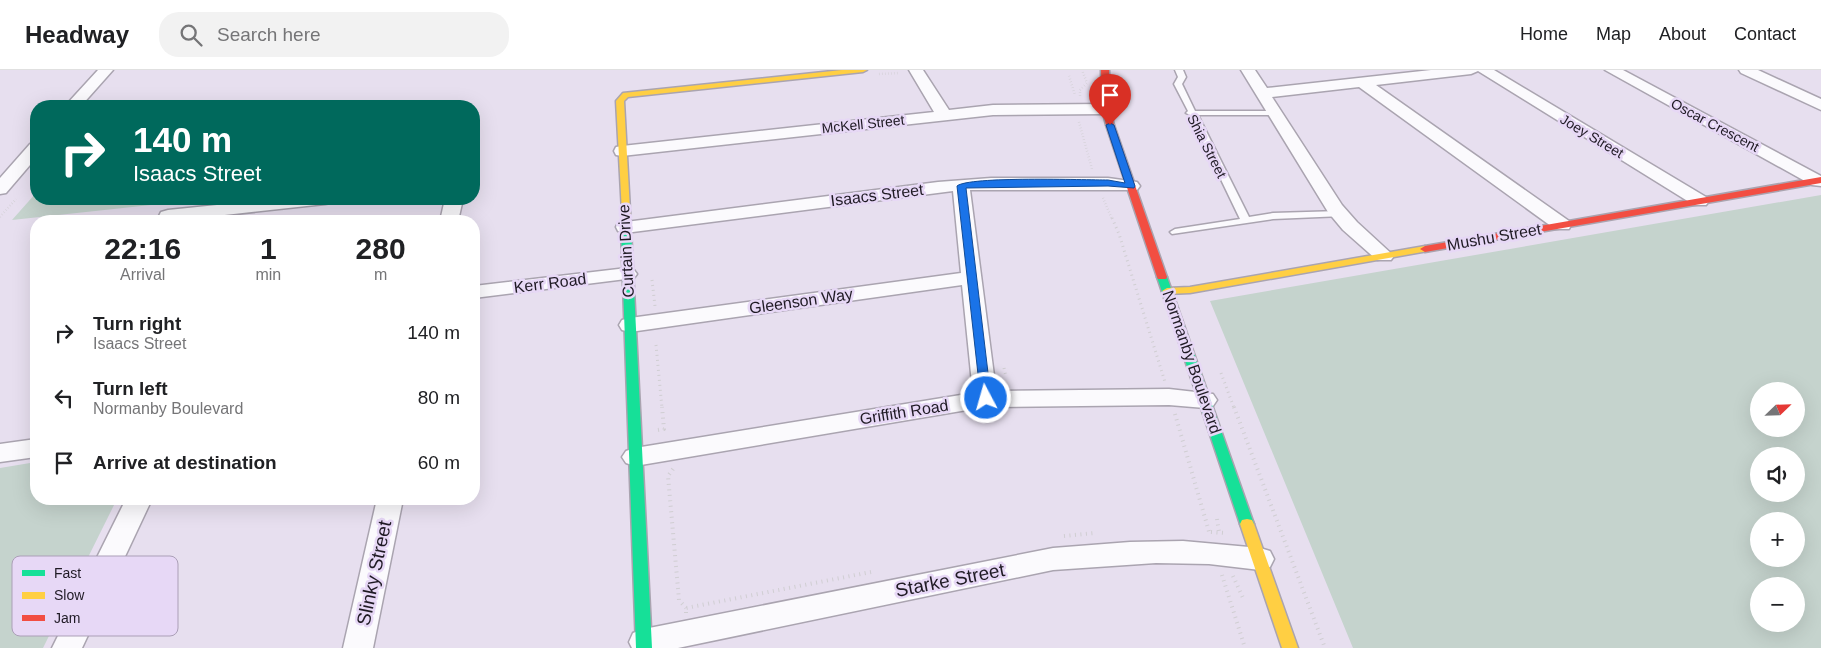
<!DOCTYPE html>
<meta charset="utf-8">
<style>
body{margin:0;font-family:Helvetica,sans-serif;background:#f2f2f2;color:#202124;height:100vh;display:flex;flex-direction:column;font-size:19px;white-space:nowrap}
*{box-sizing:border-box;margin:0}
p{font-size:16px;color:#757577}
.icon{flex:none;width:28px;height:28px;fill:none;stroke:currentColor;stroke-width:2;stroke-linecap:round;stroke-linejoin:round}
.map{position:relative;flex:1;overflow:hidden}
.side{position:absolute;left:30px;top:145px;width:450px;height:290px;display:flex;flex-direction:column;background:#fff;border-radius:20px;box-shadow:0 5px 20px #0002}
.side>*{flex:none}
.top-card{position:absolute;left:30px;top:30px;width:450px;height:105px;border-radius:20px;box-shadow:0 5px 20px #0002;background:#00695c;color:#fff;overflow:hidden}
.needle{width:32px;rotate:67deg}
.buttons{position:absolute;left:1750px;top:312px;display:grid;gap:10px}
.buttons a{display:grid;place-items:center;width:55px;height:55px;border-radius:50%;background:#fff;box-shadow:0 5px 20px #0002;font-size:25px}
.pin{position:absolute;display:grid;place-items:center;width:42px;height:42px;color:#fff;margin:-51px -21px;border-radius:50% 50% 50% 0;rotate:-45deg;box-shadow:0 0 5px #0007}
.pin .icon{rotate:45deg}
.me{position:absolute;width:55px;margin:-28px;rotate:354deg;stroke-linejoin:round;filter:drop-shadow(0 0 4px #0008)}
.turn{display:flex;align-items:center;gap:18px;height:105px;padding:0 20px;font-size:22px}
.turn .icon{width:65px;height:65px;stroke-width:2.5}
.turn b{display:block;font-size:35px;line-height:42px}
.eta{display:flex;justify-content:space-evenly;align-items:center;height:85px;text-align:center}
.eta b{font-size:30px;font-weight:600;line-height:35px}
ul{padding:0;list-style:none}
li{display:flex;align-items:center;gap:15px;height:65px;padding:0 20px}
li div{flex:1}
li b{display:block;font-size:19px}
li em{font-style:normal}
header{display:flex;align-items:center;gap:30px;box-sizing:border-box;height:70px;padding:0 25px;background:#fff;border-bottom:1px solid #e0e0e0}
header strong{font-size:24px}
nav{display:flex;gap:28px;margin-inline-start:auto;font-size:18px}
.search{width:350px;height:45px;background:#f2f2f2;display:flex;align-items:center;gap:12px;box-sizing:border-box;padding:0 18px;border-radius:20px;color:#757577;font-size:19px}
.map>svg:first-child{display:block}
</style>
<header>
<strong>Headway</strong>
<div class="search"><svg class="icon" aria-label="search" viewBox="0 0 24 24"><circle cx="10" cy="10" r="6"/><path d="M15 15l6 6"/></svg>Search here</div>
<nav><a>Home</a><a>Map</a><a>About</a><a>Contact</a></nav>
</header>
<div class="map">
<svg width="1821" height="578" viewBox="0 0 1821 578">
<rect width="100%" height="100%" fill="#e7dfef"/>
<path fill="#c5d3cd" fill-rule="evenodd" d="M36 123V129H163L160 134 12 150Z
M1821 125V578H1353L1210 231ZM1759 321H1796V359H1759ZM1759 386H1796V424H1759ZM1759 451H1796V489H1759ZM1759 516H1796V554H1759Z
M36 392V429H117L43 578H0V398Z"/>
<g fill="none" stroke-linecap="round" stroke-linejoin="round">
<g stroke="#aaa4b0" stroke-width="3">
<path id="lane" d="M1175 0H1183L1186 7 1182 14 1195 41H1276L1280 43 1276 45H1198L1249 147 1273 143 1340 141 1343 142V146L1273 149 1172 164 1170 162 1175 159 1240 149 1190 45 1186 43 1188 41 1174 14 1178 7Z"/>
</g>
<g stroke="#aaa4b0" stroke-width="3">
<path id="street" d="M98 0H113L81 36H65Z
M909 0H923L949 40 993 35 1106 34 1114 39 1106 44 993 45 622 86 616 85 614 81 616 77 622 76 934 42Z
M1241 0H1255L1267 18 1431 0H1494L1706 127 1709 131 1706 135H1694L1478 1 1471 4 1376 15 1569 151 1571 155 1569 159H1555L1359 17 1272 27 1342 135 1357 152 1394 186 1391 190H1377L1343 160 1328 142Z
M1605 0H1623L1821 106V116L1812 115Z
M1739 0H1758L1821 29V40L1741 3Z
M36 73V88L6 123 0 124V108L30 74Z
M991 108H1108L1137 112 1140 116 1137 120H970L996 321 1169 319 1213 324 1217 330 1213 336 1205 338 1169 335 985 337 635 396 626 393 622 387 626 381 635 378 973 323 962 215 630 262 622 260 619 255 622 250 630 248 961 203 953 121 625 163 618 161 616 157 618 153 938 112Z
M277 129H334L331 133 325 134 171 151 161 150 159 146 161 142 168 140Z
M445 129H463L458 151H440Z
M627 198 634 200 637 204 634 208 474 228V216Z
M36 369V387L0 392V374Z
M126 429H152L82 578H52Z
M377 429H403L373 578H343Z
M1183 471 1260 478 1270 481 1274 489 1270 497 1260 500 1209 494 1156 493 1053 500 678 578H632L629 572 633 563 644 559 1053 478 1130 472Z"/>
</g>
<g stroke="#aaa4b0" stroke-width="3">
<path id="fast" d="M626 156 631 159 652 578H636L621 159Z
M1162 204 1167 207 1254 454 1252 458 1247 459 1242 458 1240 454 1157 207Z"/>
</g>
<g stroke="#aaa4b0" stroke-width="3">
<path id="slow" d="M842 0H867L863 2 628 27 624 31 631 159 626 162 623 161 616 31 623 23Z
M1425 176 1430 179 1428 181 1190 223 1167 224 1162 221 1167 218 1190 217Z
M1247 449 1252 450 1254 454 1298 578H1282L1240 454 1242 450Z"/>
</g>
<g stroke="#aaa4b0" stroke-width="3">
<path id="jam" d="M1101 0H1109L1110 39 1114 55 1167 207 1166 209H1158L1157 207 1106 55 1102 39Z
M1821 107V113L1425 182 1420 179 1425 176Z"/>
</g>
<path stroke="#d0ced2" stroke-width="2.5" stroke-dasharray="0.5 2.5" stroke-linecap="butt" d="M879 4 900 3
M1069 6 1075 25
M1080 26V20L1087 13 1082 0
M1079 52 1092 99
M1103 128 1112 149
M0 147 16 129"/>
<path stroke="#d0ced2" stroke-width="3" stroke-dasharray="1 4" stroke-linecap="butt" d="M1112 148 1119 164 1165 312
M652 210 655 236
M656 275 662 338
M1004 298 1006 307
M1221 303 1234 338"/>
<path stroke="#d0ced2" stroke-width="4" stroke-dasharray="1 4.5" stroke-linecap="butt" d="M1234 337 1325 578
M1175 344 1210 465
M658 360 664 359 662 337
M673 399 668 406 679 530 686 538
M1217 449 1219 462
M1211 462 1225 463
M1064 466 1095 463
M1222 505 1245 578
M1233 506 1244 530
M686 543V538L871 502"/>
<use href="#lane" fill="#fbfafd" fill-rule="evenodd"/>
<use href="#street" fill="#fbfafd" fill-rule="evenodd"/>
<use href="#fast" fill="#16e098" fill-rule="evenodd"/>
<use href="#slow" fill="#ffcf43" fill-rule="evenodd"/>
<use href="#jam" fill="#f24e42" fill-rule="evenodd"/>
</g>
<path fill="#1a73e8" stroke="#114b97" d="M1110 53 1114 55 1135 116 1134 118 1108 116 966 118 991 328 990 331H981L957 116C969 106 1085 110 1108 110L1125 113 1106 55Z"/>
<g text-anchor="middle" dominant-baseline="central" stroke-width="5" stroke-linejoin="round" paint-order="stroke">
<g font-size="14" fill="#1f1a24" stroke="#e7d8f6">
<text transform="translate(863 54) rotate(-6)">McKell Street</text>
<text transform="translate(1715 55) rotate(28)">Oscar Crescent</text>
<text transform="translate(1592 66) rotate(31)">Joey Street</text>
<text transform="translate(1207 76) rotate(63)">Shia Street</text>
</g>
<g font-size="16" fill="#1f1a24" stroke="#e7d8f6">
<text transform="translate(877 125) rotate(-7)">Isaacs Street</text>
<text transform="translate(1494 167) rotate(-10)">Mushu Street</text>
<text transform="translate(626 181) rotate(-93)">Curtain Drive</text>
<text transform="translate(550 213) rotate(-7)">Kerr Road</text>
<text transform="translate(801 231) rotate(-8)">Gleenson Way</text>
<text transform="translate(1192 292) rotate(71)">Normanby Boulevard</text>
<text transform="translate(904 342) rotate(-9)">Griffith Road</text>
</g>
<g font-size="19" fill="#1f1a24" stroke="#e7d8f6">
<text transform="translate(374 503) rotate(-78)">Slinky Street</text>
<text transform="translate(950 510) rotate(-11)">Starke Street</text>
</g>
</g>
<rect x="12" y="486" width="166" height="80" rx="8" fill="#e7d8f6" stroke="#ab9fb7" stroke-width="1"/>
<rect x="22" y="500" width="23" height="6" fill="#16e098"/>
<rect x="22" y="522" width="23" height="7" fill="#ffcf43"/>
<rect x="22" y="545" width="23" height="6" fill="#f24e42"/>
<g font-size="14" fill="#1f1a24">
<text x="54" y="508">Fast</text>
<text x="54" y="530">Slow</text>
<text x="54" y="553">Jam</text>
</g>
</svg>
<div class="buttons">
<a><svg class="needle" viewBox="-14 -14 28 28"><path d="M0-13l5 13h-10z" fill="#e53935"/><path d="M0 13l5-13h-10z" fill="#757577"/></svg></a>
<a><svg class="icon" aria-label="sound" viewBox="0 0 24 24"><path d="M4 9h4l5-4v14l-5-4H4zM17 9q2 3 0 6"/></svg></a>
<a>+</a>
<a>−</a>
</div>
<div class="pin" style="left:1110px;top:55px;background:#d93025"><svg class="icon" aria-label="arrive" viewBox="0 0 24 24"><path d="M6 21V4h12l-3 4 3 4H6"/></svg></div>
<svg class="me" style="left:986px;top:328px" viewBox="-20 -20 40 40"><circle r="17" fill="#1a73e8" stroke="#fff" stroke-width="3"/><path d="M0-11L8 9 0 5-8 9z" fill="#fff"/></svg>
<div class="top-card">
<div class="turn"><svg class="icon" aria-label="right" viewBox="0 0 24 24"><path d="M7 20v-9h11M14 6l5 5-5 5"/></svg><div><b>140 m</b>Isaacs Street</div></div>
</div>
<section class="side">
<div class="eta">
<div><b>22:16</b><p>Arrival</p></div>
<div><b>1</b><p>min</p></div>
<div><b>280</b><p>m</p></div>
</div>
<ul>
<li><svg class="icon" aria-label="right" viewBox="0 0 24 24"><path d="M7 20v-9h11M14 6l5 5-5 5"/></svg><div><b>Turn right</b><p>Isaacs Street</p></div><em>140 m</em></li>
<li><svg class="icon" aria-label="left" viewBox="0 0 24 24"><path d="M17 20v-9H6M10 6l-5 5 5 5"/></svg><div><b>Turn left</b><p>Normanby Boulevard</p></div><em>80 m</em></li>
<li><svg class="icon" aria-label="arrive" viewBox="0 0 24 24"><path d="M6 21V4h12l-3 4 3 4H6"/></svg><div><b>Arrive at destination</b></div><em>60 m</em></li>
</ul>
</section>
</div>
